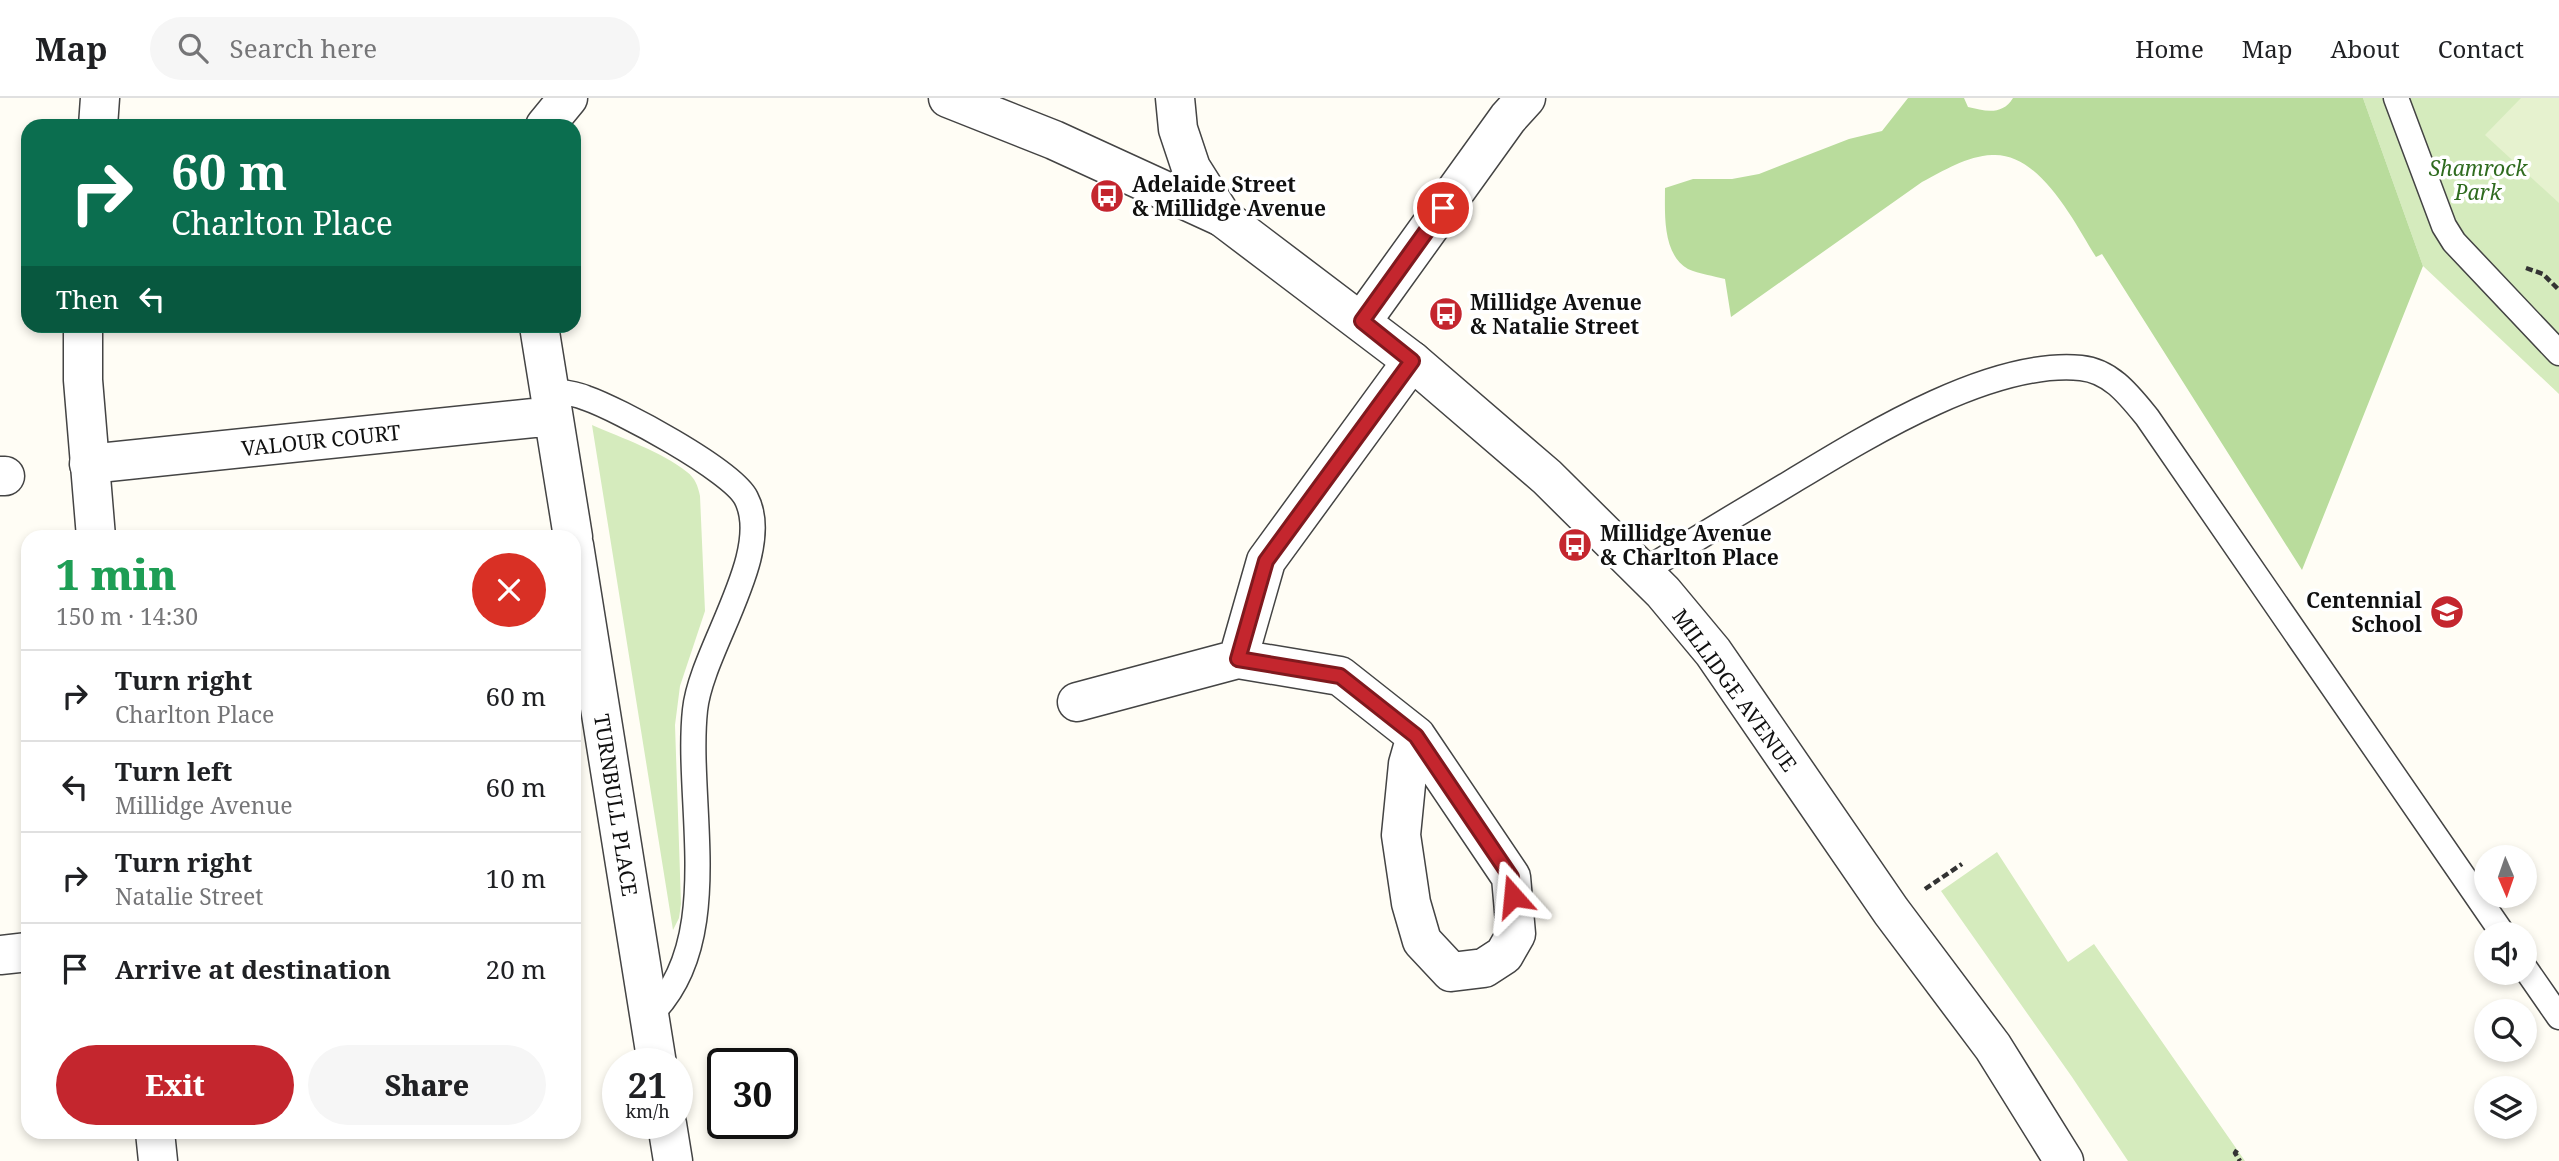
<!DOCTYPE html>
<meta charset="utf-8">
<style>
body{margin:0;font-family:"Noto Serif",serif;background:#f6f6f6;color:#202124;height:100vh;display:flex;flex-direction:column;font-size:26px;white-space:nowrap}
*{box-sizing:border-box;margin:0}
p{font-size:23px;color:#757577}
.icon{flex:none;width:38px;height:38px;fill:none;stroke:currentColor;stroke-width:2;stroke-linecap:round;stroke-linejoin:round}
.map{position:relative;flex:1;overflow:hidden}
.side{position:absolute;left:21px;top:432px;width:560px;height:609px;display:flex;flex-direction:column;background:#fff;border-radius:21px;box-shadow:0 4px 10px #0003}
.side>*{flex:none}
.guide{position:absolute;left:21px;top:21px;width:560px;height:214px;border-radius:21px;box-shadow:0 4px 10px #0003;background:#0b6e4f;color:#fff;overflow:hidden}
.needle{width:46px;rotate:178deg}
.controls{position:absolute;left:2474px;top:747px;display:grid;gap:14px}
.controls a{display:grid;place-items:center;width:63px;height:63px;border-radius:50%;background:#fff;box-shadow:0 4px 10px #0003;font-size:35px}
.speed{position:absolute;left:602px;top:950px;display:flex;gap:14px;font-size:35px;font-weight:700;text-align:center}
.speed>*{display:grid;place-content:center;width:91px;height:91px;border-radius:50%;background:#fff;box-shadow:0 4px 10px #0003;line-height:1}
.speed small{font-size:18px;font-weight:400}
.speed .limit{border:4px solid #111;border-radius:10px;background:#fff;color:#111}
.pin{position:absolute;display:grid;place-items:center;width:60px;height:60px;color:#fff;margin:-30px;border:4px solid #fff;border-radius:50%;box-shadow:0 2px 7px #0007}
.me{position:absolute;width:77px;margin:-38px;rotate:342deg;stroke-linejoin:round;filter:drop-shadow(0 0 5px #0008)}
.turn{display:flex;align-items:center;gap:24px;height:147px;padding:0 35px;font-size:32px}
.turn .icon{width:91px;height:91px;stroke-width:2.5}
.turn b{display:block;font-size:49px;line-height:60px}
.then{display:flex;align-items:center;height:66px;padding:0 35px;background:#0003;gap:14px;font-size:26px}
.round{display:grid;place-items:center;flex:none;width:74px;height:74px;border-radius:37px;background:#f6f6f6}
.head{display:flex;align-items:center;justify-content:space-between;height:119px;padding:0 35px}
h1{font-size:42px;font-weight:800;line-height:52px;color:#1e9e55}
.primary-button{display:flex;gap:14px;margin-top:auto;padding:14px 35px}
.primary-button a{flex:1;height:80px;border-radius:42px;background:#c4262e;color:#fff;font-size:28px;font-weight:800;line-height:80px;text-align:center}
.primary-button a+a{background:#f6f6f6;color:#202124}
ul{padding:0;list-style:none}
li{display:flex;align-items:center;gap:21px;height:91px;padding:0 35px;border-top:2px solid #e0e0e0}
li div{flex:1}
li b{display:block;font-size:26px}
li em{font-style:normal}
header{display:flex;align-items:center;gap:42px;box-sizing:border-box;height:98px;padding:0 35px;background:#fff;border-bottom:2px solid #e0e0e0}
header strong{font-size:33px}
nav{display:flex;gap:38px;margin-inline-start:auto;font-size:24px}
.search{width:490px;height:63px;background:#f6f6f6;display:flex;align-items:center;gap:18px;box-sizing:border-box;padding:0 24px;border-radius:38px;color:#757577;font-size:26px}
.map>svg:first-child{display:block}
</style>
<header>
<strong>Map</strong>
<div class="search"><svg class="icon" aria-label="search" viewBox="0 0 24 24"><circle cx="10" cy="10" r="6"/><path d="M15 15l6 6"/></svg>Search here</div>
<nav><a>Home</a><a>Map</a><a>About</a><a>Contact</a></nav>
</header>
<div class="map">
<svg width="2559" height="1063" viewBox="0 0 2559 1063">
<rect width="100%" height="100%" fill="#fffdf5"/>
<path fill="#d5ebbd" d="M2363 0H2559V296L2423 168Z
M592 327C622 340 662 354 687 374 695 380 698 388 700 398L705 513 680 588 675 627 681 806 679 820 673 832Z
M1997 754 2068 864 2094 846 2245 1063H2128L2072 979 1941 793Z"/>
<path fill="#b9dc9c" d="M1908 0H1964L1968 9C1985 13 2002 18 2013 0H2363L2423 168 2302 472 2102 156 2096 159C2074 124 2040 54 1992 57 1967 58 1943 73 1922 84L1731 219 1725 181C1714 178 1699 176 1688 171 1662 156 1665 116 1665 90L1693 81H1732L1759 76 1849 41 1882 33Z"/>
<path fill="#e6f2cf" d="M2521 0H2559V105L2485 37Z"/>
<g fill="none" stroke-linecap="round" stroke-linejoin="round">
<g stroke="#444" stroke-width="27">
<path id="service" d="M2396 0 2444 128 2454 144 2559 255
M549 292C562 294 574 295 586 300 618 311 732 372 746 400 775 455 701 552 695 612 685 706 727 845 649 918
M1642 474C1691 444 1739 415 1788 386 1864 340 1990 261 2081 270 2111 273 2129 297 2147 319L2503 836
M2525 870 2559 919"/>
</g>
<g stroke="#444" stroke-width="41">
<path id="minor" d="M948 0 1054 42 1222 119
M545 28 568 0
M1362 223 1508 20 1526 0
M539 228 573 439
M89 366 553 318
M0 378H5
M574 447 657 966
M1238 561 1266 463 1412 263
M1077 604 1238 561 1340 578 1416 638 1511 779 1516 836 1504 857 1484 870 1451 874 1422 843 1411 805 1401 737 1408 666 1416 638
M0 857 28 854
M667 1026 673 1063"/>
</g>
<g stroke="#444" stroke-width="41">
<path id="tertiary" d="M1175 0 1178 31 1191 70 1222 119 1412 263 1547 379 1663 494 1713 554 1891 813 1993 949 2064 1063
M98 28 100 0
M83 228V282L96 439
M155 1034 158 1063"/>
</g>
<path stroke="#333" stroke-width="4.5" stroke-dasharray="7 3.5" stroke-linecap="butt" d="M2526 170 2543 176 2559 192
M1925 791 1962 766
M2237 1052 2235 1055 2240 1063"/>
<use href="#service" stroke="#fff" stroke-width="24"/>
<use href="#minor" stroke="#fff" stroke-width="38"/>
<use href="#tertiary" stroke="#fff" stroke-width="38"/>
</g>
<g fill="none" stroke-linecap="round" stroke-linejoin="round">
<g stroke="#7f191e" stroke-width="18">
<path id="route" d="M1443 110 1362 223 1412 263 1266 463 1238 561 1340 578 1416 638 1511 779 1513 798"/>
</g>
<use href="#route" stroke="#c4262e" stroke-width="12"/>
</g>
<defs>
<g id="bus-disc" transform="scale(1.75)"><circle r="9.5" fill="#c4262e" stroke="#fff"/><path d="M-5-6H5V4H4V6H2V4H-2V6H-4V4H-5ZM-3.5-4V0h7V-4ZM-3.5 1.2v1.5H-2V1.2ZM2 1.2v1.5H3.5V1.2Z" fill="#fff"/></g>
<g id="school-disc" transform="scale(1.75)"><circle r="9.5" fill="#c4262e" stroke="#fff"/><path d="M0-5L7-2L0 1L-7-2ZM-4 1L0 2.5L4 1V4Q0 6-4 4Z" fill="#fff"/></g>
</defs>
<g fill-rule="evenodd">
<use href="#bus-disc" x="1107" y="98"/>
<use href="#bus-disc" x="1446" y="216"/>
<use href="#bus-disc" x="1575" y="447"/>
<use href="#school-disc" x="2447" y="514"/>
</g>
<g text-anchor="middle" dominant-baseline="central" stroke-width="7" stroke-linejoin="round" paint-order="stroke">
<g font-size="21" font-style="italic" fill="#2f6b1f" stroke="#fff">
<text x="2478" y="70">Shamrock<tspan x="2478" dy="24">Park</tspan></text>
</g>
<g font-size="21" font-weight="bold" fill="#111" stroke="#fff" text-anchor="start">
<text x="1132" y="86">Adelaide Street<tspan x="1132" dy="24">&amp; Millidge Avenue</tspan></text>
<text x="1470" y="204">Millidge Avenue<tspan x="1470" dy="24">&amp; Natalie Street</tspan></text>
<text x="1600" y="435">Millidge Avenue<tspan x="1600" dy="24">&amp; Charlton Place</tspan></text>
<text x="2422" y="502" text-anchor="end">Centennial<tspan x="2422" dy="24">School</tspan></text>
</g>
<g font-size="21" fill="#111" stroke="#fff">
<text transform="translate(321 342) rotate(-6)">VALOUR COURT</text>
<text transform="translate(1735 592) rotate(54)">MILLIDGE AVENUE</text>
<text transform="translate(616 707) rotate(81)">TURNBULL PLACE</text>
</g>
</g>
</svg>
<div class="controls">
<a><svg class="needle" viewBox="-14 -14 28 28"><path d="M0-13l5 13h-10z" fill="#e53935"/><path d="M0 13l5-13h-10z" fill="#757577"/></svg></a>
<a><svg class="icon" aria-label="sound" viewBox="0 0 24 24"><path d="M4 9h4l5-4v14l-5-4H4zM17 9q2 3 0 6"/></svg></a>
<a><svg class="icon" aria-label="search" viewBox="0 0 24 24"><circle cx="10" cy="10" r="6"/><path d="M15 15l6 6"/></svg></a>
<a><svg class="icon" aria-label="layers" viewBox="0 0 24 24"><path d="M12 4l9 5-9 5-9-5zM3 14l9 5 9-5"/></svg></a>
</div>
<div class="speed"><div>21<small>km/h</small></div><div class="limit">30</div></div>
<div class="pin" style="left:1443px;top:110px;background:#d93025"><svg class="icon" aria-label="arrive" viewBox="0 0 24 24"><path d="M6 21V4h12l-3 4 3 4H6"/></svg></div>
<svg class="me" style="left:1513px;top:798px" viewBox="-20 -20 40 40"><path d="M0-17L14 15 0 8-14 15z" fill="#c4262e" stroke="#fff" stroke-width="4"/></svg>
<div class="guide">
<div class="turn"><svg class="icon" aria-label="right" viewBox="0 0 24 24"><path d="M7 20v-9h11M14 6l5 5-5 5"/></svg><div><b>60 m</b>Charlton Place</div></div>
<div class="then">Then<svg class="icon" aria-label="left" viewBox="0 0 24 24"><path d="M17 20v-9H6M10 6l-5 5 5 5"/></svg></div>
</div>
<section class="side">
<div class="head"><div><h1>1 min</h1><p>150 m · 14:30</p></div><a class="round" style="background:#d93025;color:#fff"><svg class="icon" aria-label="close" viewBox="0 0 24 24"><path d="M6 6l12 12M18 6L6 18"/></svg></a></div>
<ul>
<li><svg class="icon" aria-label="right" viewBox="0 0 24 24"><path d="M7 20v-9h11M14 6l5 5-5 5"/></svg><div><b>Turn right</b><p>Charlton Place</p></div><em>60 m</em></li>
<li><svg class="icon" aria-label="left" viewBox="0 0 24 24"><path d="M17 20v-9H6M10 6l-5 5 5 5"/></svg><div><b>Turn left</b><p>Millidge Avenue</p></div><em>60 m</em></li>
<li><svg class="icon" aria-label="right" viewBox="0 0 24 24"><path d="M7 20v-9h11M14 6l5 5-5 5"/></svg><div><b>Turn right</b><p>Natalie Street</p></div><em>10 m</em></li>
<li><svg class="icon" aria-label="arrive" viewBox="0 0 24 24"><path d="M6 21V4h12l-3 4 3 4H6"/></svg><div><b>Arrive at destination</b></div><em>20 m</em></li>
</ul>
<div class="primary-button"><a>Exit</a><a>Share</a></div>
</section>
</div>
